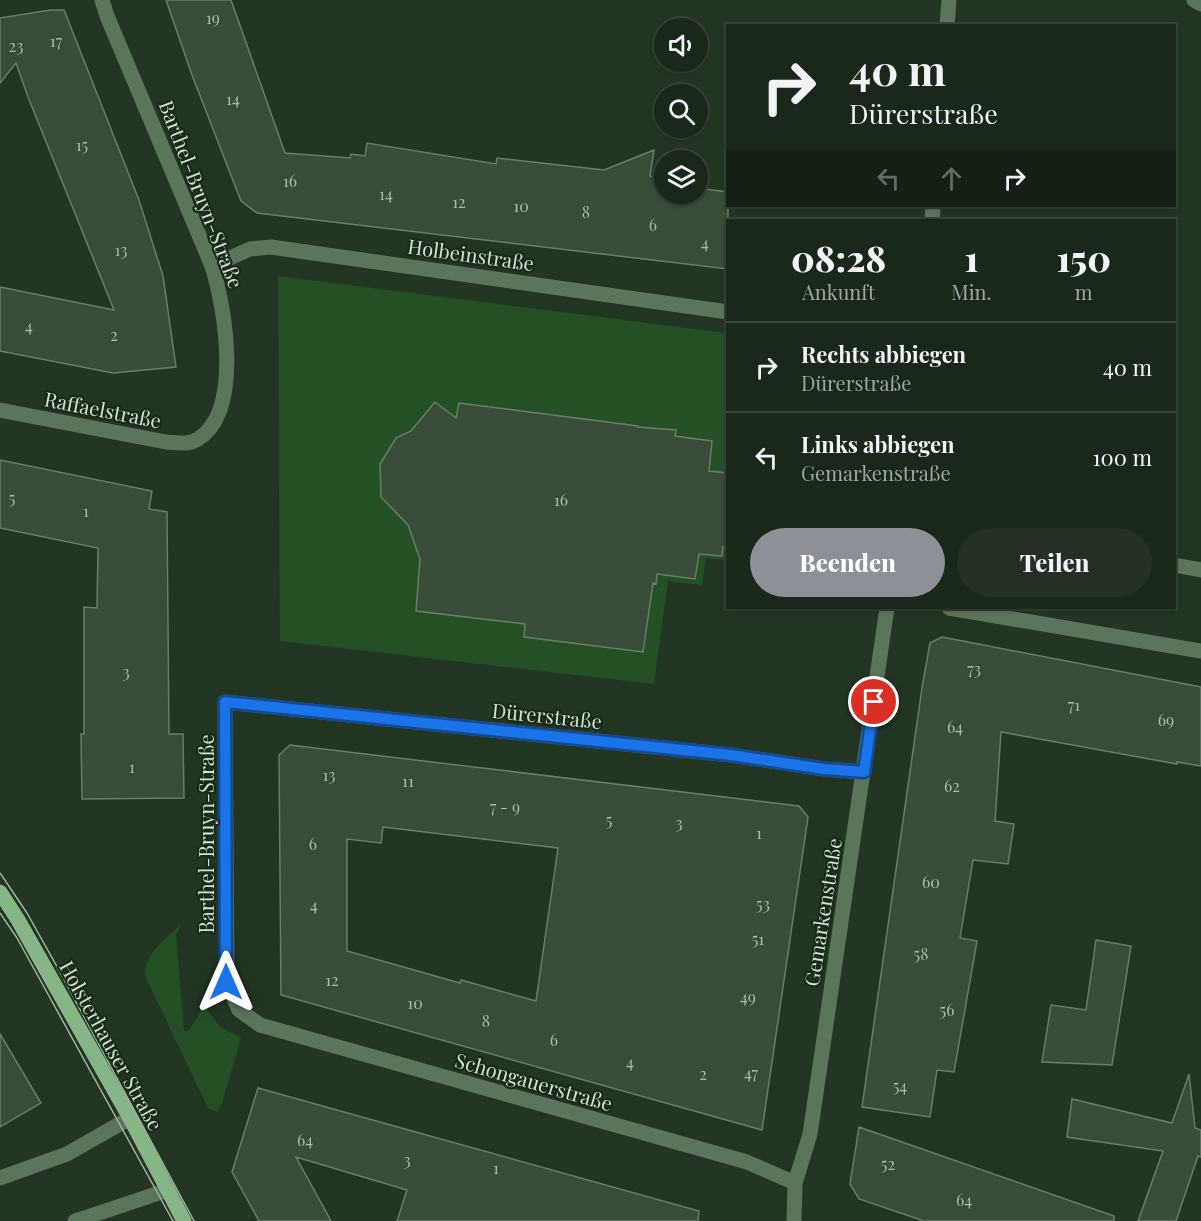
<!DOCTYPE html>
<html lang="de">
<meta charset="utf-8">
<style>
body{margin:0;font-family:"Playfair Display",serif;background:#233023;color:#f1f3f6;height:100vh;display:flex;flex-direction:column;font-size:22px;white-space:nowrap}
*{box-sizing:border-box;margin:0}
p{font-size:20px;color:#9fa6a2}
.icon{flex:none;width:33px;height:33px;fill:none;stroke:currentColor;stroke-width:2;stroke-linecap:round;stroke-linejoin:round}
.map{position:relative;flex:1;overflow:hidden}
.sheet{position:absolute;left:726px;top:219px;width:450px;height:390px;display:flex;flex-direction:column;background:#1a281a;border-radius:0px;box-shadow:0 2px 4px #0004,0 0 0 2px #384439}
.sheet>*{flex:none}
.guide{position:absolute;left:726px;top:24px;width:450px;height:183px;border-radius:0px;box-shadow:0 2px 4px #0004,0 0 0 2px #384439;background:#1a281a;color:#f1f3f6;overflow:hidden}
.fabs{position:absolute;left:654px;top:18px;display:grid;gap:12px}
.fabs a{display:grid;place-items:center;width:54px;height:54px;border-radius:50%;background:#1a281a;box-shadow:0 2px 4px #0004,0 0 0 2px #384439;font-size:30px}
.pin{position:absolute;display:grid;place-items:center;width:51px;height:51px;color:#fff;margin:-26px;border:3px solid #fff;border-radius:50%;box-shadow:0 2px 6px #0007}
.me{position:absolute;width:66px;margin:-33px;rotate:0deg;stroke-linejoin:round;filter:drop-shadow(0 0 4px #0008)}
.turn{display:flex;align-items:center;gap:21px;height:126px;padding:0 24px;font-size:27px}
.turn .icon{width:78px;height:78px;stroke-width:2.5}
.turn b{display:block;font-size:42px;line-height:51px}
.lanes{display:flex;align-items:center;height:57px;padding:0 24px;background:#0003;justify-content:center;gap:30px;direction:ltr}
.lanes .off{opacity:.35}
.eta{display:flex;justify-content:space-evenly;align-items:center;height:102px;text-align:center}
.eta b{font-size:36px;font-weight:800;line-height:42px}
.cta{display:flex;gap:12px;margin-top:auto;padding:12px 24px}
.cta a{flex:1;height:69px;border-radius:36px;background:#8c9099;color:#fff;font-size:24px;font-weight:800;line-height:69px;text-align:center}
.cta a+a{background:#233023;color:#f1f3f6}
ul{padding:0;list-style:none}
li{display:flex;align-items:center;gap:18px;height:90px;padding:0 24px;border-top:2px solid #384439}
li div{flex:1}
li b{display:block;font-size:22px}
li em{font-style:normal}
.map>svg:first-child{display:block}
</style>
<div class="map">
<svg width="1201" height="1221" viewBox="0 0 1201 1221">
<rect width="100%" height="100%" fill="#233623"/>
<path fill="#245026" d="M278 276 727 333V560L706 558 702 585 668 581 654 684 280 641Z
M182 923 176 935 184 1031H188L190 1029 204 1005 220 1027 241 1038 222 1103 217 1112 208 1108 145 976C143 954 168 937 182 923Z"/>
<path fill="#384c38" stroke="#687d67" stroke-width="1.5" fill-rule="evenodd" d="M166 0H231L285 153 350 158 351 154 365 156 367 143 496 164 497 158 604 170 654 150 650 176 664 178V194H698V188L728 192V269L257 213 241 201 192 75Z
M51 10H64L139 200 163 276 176 367 113 373 0 351V287L114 310 28 97 16 63 0 83V18Z
M435 402 456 418 459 403 638 426V427L676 430 675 436 712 441 709 471 728 473V548L723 547 722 556 699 554 695 579 657 574 656 584 653 583 643 652 524 637 525 624 416 611 420 559 408 525 381 497 380 464 396 438 411 431Z
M0 460 152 491 149 509 167 512 169 734H183L184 798 82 799 81 734H84V607L97 608 98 548 0 528Z
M942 637 1201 687V766L1177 762V764L1001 732 995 821 1014 824 1008 864 973 860 960 938 977 941 954 1072 937 1070 930 1117 862 1107 922 688 930 643Z
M290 745 799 806 808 817 762 1130 281 995 279 755ZM383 827 558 848 536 1001 461 980 460 983 347 951V839L381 843Z
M1096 940 1131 946 1112 1065 1042 1062 1051 1005 1086 1010Z
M0 1034 41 1103 0 1127Z
M1189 1074 1195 1128 1201 1130V1157L1198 1156 1176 1221H1138L1163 1151 1067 1137 1072 1099 1172 1123Z
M258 1088 699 1211 698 1221H397L407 1190 296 1157 331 1221H259L232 1172Z
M859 1127 1114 1216V1221H924L859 1199 850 1184Z"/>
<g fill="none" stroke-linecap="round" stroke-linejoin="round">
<path stroke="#5c745c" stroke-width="15" d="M1194 0 1201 4
M947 26 949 0
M932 220 933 206
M212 266 250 249 271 247 728 312
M0 410 166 442C177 443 189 445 198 439 243 411 225 308 212 266L107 16 102 0
M1174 565 1201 570
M949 608 1201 651
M0 1178 67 1154 130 1118
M795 1183 747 1162 260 1025 239 1010 227 982 225 702 731 755 824 769 864 772
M75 1221 168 1190
M794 1221 795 1183 810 1134 887 608"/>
<path stroke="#86b685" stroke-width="15" d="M0 892 18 920 130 1118 184 1221"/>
<path stroke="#a2b0a2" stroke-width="1.5" d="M0 873 27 913 55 963 194 1221
M0 913 17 938 173 1221"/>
</g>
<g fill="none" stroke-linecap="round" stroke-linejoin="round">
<g stroke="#114b97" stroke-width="15">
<path id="route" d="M226 982 225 702 731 755 824 769 864 772 874 702"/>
</g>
<use href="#route" stroke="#1a73e8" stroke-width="10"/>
</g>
<g text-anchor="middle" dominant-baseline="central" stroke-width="4.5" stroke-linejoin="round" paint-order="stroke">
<g font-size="16" fill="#acbaac">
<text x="213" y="17">19</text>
<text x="56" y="40">17</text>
<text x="16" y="45">23</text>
<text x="233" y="98">14</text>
<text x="82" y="144">15</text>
<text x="290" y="180">16</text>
<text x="386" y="193">14</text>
<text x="459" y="201">12</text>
<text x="521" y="205">10</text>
<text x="586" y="211">8</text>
<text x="653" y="224">6</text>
<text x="705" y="242">4</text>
<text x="121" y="249">13</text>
<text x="29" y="325">4</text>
<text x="114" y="334">2</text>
<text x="12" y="497">5</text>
<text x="561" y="499">16</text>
<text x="86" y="510">1</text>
<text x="974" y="668">73</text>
<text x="126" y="671">3</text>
<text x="1074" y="704">71</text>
<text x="1166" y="719">69</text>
<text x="955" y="726">64</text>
<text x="132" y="766">1</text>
<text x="329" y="774">13</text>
<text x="408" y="780">11</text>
<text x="952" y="785">62</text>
<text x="505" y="806">7 - 9</text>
<text x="609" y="819">5</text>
<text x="679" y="822">3</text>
<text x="759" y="832">1</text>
<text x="313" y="843">6</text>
<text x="931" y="881">60</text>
<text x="763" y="903">53</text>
<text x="314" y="904">4</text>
<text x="758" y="938">51</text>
<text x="921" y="953">58</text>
<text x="332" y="979">12</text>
<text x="748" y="996">49</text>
<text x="415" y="1002">10</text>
<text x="947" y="1009">56</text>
<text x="486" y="1020">8</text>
<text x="554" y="1039">6</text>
<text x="630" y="1061">4</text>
<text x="751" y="1072">47</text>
<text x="703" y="1073">2</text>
<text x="900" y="1085">54</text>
<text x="305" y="1139">64</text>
<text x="407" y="1159">3</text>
<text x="888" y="1163">52</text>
<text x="496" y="1167">1</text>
<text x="964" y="1199">64</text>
</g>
<g font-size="20" fill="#d3dfd3" stroke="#192b19">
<text transform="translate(202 194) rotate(69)">Barthel-Bruyn-Straße</text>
<text transform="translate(471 254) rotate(8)">Holbeinstraße</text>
<text transform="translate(103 409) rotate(11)">Raffaelstraße</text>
<text transform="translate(547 715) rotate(6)">Dürerstraße</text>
<text transform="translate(205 834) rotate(-90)">Barthel-Bruyn-Straße</text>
<text transform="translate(822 912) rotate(-81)">Gemarkenstraße</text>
<text transform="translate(112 1045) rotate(61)">Holsterhauser Straße</text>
<text transform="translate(534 1081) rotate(16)">Schongauerstraße</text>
</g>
</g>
</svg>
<div class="fabs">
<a><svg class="icon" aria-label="sound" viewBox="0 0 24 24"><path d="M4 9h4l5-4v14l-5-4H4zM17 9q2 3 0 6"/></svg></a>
<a><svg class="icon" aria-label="search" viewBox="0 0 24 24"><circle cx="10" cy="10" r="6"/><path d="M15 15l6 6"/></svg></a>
<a><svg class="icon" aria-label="layers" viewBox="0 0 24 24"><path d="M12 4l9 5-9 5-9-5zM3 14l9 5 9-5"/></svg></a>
</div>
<div class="pin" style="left:874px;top:702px;background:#d93025"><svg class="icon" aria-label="arrive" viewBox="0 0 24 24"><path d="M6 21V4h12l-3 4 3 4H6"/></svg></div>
<svg class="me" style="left:226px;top:982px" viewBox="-20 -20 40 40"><path d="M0-17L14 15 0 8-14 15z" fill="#1a73e8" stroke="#fff" stroke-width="4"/></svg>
<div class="guide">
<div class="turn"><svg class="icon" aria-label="right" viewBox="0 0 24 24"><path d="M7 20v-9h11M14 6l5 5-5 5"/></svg><div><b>40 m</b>Dürerstraße</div></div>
<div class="lanes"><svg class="icon off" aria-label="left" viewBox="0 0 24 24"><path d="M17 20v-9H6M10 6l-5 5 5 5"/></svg><svg class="icon off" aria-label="ahead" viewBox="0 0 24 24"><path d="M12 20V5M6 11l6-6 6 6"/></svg><svg class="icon" aria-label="right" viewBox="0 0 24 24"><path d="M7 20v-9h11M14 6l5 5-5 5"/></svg></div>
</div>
<section class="sheet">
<div class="eta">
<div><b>08:28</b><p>Ankunft</p></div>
<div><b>1</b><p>Min.</p></div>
<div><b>150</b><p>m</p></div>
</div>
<ul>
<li><svg class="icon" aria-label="right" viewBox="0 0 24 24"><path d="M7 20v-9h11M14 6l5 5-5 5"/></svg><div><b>Rechts abbiegen</b><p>Dürerstraße</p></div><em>40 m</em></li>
<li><svg class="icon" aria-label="left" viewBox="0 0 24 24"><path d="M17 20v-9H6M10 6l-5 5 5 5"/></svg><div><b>Links abbiegen</b><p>Gemarkenstraße</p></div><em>100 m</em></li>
</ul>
<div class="cta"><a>Beenden</a><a>Teilen</a></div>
</section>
</div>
